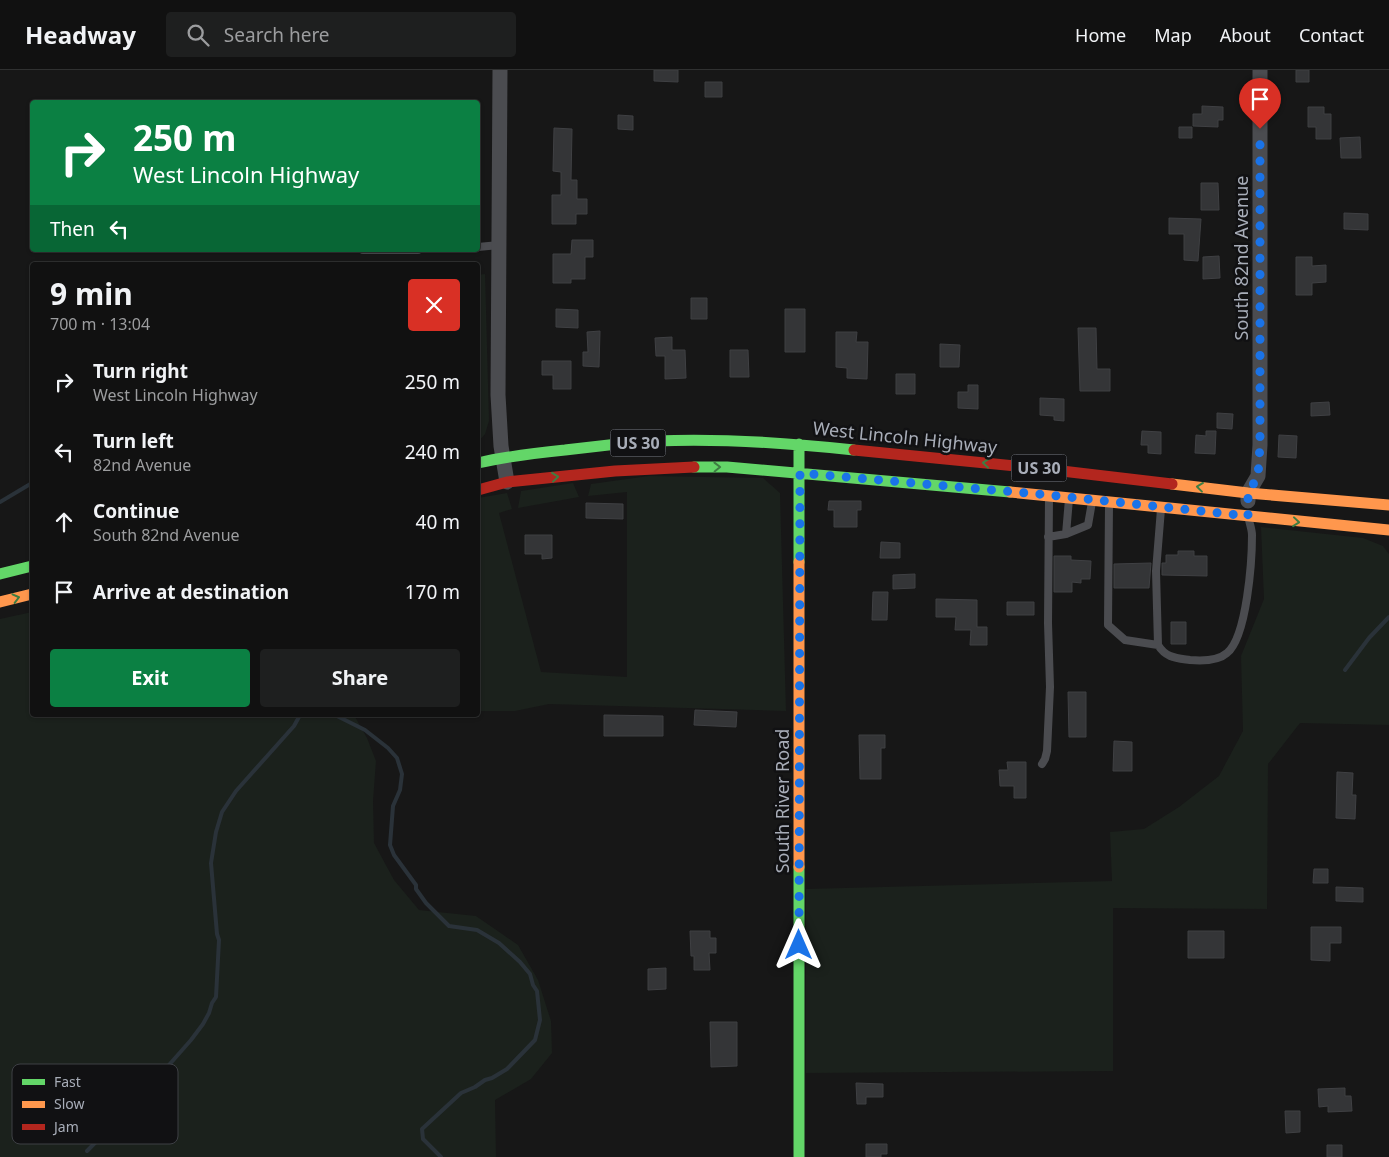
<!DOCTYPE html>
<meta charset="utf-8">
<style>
body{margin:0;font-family:"Noto Sans",sans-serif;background:#1e1f1f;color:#f1f3f6;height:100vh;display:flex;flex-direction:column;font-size:19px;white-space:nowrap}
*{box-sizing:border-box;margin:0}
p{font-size:16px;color:#9c9d9f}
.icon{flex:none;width:28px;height:28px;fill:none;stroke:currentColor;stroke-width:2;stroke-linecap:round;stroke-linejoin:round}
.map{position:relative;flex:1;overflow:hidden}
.details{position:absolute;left:30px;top:192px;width:450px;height:455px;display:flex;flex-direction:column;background:#111;border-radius:5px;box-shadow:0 1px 4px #0004,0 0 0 1px #303131}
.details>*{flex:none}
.hud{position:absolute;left:30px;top:30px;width:450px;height:152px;border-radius:5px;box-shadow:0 1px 4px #0004,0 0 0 1px #303131;background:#0b8043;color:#fff;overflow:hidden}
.pin{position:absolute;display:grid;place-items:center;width:42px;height:42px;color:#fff;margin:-51px -21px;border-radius:50% 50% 50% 0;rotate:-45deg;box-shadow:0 0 5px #0007}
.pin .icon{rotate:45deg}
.me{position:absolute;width:55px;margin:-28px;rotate:0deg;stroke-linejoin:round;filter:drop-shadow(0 0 4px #0008)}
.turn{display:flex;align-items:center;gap:18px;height:105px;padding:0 20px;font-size:22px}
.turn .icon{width:65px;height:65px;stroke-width:2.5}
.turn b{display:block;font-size:35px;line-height:42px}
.then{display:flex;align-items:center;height:48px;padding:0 20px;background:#0003;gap:10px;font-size:19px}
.round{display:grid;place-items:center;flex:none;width:52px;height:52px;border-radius:5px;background:#1e1f1f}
.overview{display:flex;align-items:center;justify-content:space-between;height:85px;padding:0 20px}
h1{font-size:30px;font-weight:700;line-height:38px}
.cta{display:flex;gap:10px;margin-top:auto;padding:10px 20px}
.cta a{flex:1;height:58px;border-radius:5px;background:#0b8043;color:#fff;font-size:20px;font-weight:700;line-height:58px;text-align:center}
.cta a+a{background:#1e1f1f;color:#f1f3f6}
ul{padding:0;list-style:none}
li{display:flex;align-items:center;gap:15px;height:70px;padding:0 20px}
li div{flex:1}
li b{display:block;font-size:19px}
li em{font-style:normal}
header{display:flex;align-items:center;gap:30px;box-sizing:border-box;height:70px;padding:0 25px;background:#111;border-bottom:1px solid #303131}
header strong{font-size:24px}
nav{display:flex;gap:28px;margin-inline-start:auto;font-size:18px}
.search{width:350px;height:45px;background:#1e1f1f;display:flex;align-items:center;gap:12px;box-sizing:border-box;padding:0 18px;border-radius:5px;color:#9c9d9f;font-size:19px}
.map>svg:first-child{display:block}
</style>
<header>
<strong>Headway</strong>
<div class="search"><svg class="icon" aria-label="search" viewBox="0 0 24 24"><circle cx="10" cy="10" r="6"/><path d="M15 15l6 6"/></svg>Search here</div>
<nav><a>Home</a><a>Map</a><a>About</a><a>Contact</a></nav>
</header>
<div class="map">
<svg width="1389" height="1087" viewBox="0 0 1389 1087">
<rect width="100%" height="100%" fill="#171717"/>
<path fill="#1b211c" d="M485 204 489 351 485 364 478 372V205Z
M649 406 763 408 780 423 786 641 549 634 515 641H478V428L507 423 512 439 499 443 541 602 627 607V422L588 426 591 414Z
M573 413 579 427 518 438 521 421Z
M1261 457 1363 468 1383 476 1389 484V655L1300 653 1268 694 1267 839 1113 838V1001L806 1003V819L1112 811 1110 762 1144 759 1179 737 1219 706 1243 661 1241 586 1264 529Z
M32 542V645H354L367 668 376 691 373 731 374 773 394 810 419 840 476 846 518 875 538 910 551 951 552 983 531 1009 495 1030 496 1087H0V549Z"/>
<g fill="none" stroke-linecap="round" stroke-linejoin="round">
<path stroke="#2a3239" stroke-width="4" d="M0 432 32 413
M1345 600 1369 568 1389 547
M335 645 365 660 388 678 397 688 402 704 400 720 393 736 390 775 394 785 416 815V819L426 833 449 856 477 860 499 873 520 892 530 904 533 915 537 921 540 950 535 970 507 999 492 1008 485 1010 475 1017 461 1023 422 1059 423 1069 441 1087
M87 1081 146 1021 191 970 203 954 209 943 212 933 216 927 219 870 217 864 211 793 216 762 222 742 236 721 294 656 300 645"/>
</g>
<path fill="#343537" stroke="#3f4043" d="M654 0H678V12L654 11Z
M1296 0H1309V12H1296Z
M705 12H722V27H705Z
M1202 36 1223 37V50H1218V57L1193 56V44H1202Z
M1308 37H1324V44H1331V69H1316V57H1308Z
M618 45 633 46V60L618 59Z
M1179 57H1192V68H1179Z
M554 58 572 59 571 110H577V129H587V144H576V154H552V125H561V102L553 101Z
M1360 67 1361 88H1341L1340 68Z
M1201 113H1218L1219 140H1201Z
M1344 143 1368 144V160L1344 159Z
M1169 148 1201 149 1198 191 1184 190V164H1169Z
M572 170H593V187H585V209H571V213H553V184H571Z
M1219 186 1220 208 1203 209V187Z
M1296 187H1312V196L1326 195V212L1312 213V225H1296Z
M691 228H707V249H691Z
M556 239 578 240V258L556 257Z
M785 239H805V282H785Z
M1078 258H1096L1097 299H1110V321H1080Z
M600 261 599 297 583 296V282H588L587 262Z
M836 262H857L856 272H868L867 309 847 308V298L836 297Z
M672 267V280H685L686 308 665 309V286H656L655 268Z
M940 274 960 275 959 297H940Z
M730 280H748L749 307H730Z
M542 291H571V319H553V305H542Z
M896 304H915V324H896Z
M968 315H978V339L958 338V322H968Z
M1040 328 1064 329V351L1054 350V346L1040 345Z
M1329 332 1330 345 1311 346V333Z
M1217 343 1233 344 1232 359 1217 358Z
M1142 361 1161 362V384L1148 383V375H1141Z
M1206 361H1216L1215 384 1195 383 1196 365 1206 366Z
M1279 365 1297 366 1296 388 1278 387Z
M829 431H861V440H857V457H834V440H828Z
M586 433 623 434V449L586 448Z
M525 465H552V488L542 489V484H525Z
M881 472 900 473V488H880Z
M1178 481H1194V486H1207V506L1162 505V493H1166V485H1178Z
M1054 486H1071V490L1091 491 1090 509H1081V513L1072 512V522H1054Z
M1151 493 1149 518H1114V494Z
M915 504V518L893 519V505Z
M873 522H888L887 550H872Z
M936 529 977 530V557H987V575H970L971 560H955L956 547H936Z
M1007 532H1034V545H1007Z
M1171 552H1186V574H1171Z
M1068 622H1086V667H1069Z
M695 640 737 642 736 657 694 655Z
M604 645 663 646V666H604Z
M859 665H885V678H881V709H860Z
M1114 671 1132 672V701H1113Z
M1007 692H1026V728H1014V716H1000L999 700H1008Z
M1337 702 1353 703 1352 725H1356L1355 749 1336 748Z
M1314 799H1328V813H1313Z
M1336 817 1363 818V832L1336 831Z
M1311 857H1341V873H1330V891L1311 890Z
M690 861H710V868H716V883H709L710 900H694V886H691Z
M1188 861H1224V888H1188Z
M666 898V919L648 920V899Z
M710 952H737V996L711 997Z
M856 1013 883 1014V1027H866V1034H857Z
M1345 1018V1026H1351L1352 1041 1328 1042V1036L1319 1037 1318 1019Z
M1285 1041H1300V1062L1286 1063Z
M866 1074H887V1084H881V1087H866Z
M1327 1075H1342V1087H1327Z"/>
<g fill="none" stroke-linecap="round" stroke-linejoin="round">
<path stroke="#4b4c50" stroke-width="8" d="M478 177 499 175
M363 180H418
M1109 435 1108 555 1125 570 1158 575
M1161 439 1156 501 1158 575C1166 588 1176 588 1190 590 1202 591 1218 591 1227 583 1247 567 1252 490 1252 465 1252 460 1250 455 1249 450
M1066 464 1069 429
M1048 467 1066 464 1088 455 1092 432
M1042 694 1045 689 1047 681 1050 617 1048 553 1049 428"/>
<path stroke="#4b4c50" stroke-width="15" d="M500 0 498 325 501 376 507 412
M1248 431V423L1258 406 1260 375V0"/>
<path stroke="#63d668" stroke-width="11" d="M799 374V492
M478 393C507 386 536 383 565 380 595 376 625 373 656 371 722 368 789 373 854 380
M694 397H727L1010 422
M0 504 32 496
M799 797V1087"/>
<path stroke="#ff974d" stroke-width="11" d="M1172 414 1248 423 1389 435
M1010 422 1389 460
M799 492V797
M0 532 32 524"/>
<path stroke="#b3261e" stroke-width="11" d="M854 380 1045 399 1172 414
M478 420 507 412 615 401 694 397"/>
</g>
<defs><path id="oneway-chevron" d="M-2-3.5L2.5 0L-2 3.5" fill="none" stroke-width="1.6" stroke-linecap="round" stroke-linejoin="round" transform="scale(1.25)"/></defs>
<g stroke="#3e7d42">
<use href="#oneway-chevron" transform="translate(986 393) rotate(-174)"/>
<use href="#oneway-chevron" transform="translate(717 397) rotate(-1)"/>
<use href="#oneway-chevron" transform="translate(555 407) rotate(-6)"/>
<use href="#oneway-chevron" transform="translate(1200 417) rotate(-173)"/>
<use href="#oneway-chevron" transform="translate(1296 452) rotate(6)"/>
<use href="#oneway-chevron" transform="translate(16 528) rotate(-14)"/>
</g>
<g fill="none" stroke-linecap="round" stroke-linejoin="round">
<path stroke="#1a73e8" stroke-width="9" stroke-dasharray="0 16.2" d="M799 875 800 403 1049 425 1248 446V423L1258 406 1260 375V59"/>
</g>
<g text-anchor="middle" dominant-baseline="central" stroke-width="5" stroke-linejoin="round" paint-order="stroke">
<g fill="#111113" stroke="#7b7e86" stroke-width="1">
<rect x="610.5" y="359.5" width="55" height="27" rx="4"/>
<rect x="1011.5" y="384.5" width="55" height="27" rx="4"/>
</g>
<g font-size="16" font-weight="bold" fill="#a8adb8">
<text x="638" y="373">US 30</text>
<text x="1039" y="398">US 30</text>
</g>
<g font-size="18" fill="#a8adb8" stroke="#111113">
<text transform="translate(1241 188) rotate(-90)">South 82nd Avenue</text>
<text transform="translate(905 367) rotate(6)">West Lincoln Highway</text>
<text transform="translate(782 731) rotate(-90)">South River Road</text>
</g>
</g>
<rect x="12" y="994" width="166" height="80" rx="8" fill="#111113" stroke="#3e4045" stroke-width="1"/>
<rect x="22" y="1009" width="23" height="6" fill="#63d668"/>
<rect x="22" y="1031" width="23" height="7" fill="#ff974d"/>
<rect x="22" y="1054" width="23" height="6" fill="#b3261e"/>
<g font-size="14" fill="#a8adb8">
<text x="54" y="1017">Fast</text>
<text x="54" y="1039">Slow</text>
<text x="54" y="1062">Jam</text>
</g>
</svg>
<div class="pin" style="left:1260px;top:59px;background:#d93025"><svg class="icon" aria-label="arrive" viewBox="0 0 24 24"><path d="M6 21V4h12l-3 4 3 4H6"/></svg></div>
<svg class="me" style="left:799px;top:875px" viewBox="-20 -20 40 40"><path d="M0-17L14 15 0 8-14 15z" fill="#1a73e8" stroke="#fff" stroke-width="4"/></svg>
<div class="hud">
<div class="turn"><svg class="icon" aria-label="right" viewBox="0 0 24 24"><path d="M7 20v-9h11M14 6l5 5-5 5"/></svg><div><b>250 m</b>West Lincoln Highway</div></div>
<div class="then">Then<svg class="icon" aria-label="left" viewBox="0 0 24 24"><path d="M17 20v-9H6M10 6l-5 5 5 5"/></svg></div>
</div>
<section class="details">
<div class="overview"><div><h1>9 min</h1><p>700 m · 13:04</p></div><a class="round" style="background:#d93025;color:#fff"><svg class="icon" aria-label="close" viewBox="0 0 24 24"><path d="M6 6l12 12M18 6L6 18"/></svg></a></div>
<ul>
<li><svg class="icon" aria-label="right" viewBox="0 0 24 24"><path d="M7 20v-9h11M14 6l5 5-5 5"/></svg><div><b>Turn right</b><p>West Lincoln Highway</p></div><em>250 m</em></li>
<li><svg class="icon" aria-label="left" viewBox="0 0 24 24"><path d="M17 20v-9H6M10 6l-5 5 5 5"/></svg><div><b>Turn left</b><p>82nd Avenue</p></div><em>240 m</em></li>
<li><svg class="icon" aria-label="ahead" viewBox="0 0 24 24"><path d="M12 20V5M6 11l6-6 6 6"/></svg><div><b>Continue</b><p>South 82nd Avenue</p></div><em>40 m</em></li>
<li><svg class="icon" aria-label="arrive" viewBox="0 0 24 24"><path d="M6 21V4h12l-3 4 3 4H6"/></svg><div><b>Arrive at destination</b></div><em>170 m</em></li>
</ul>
<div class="cta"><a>Exit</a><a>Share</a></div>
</section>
</div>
